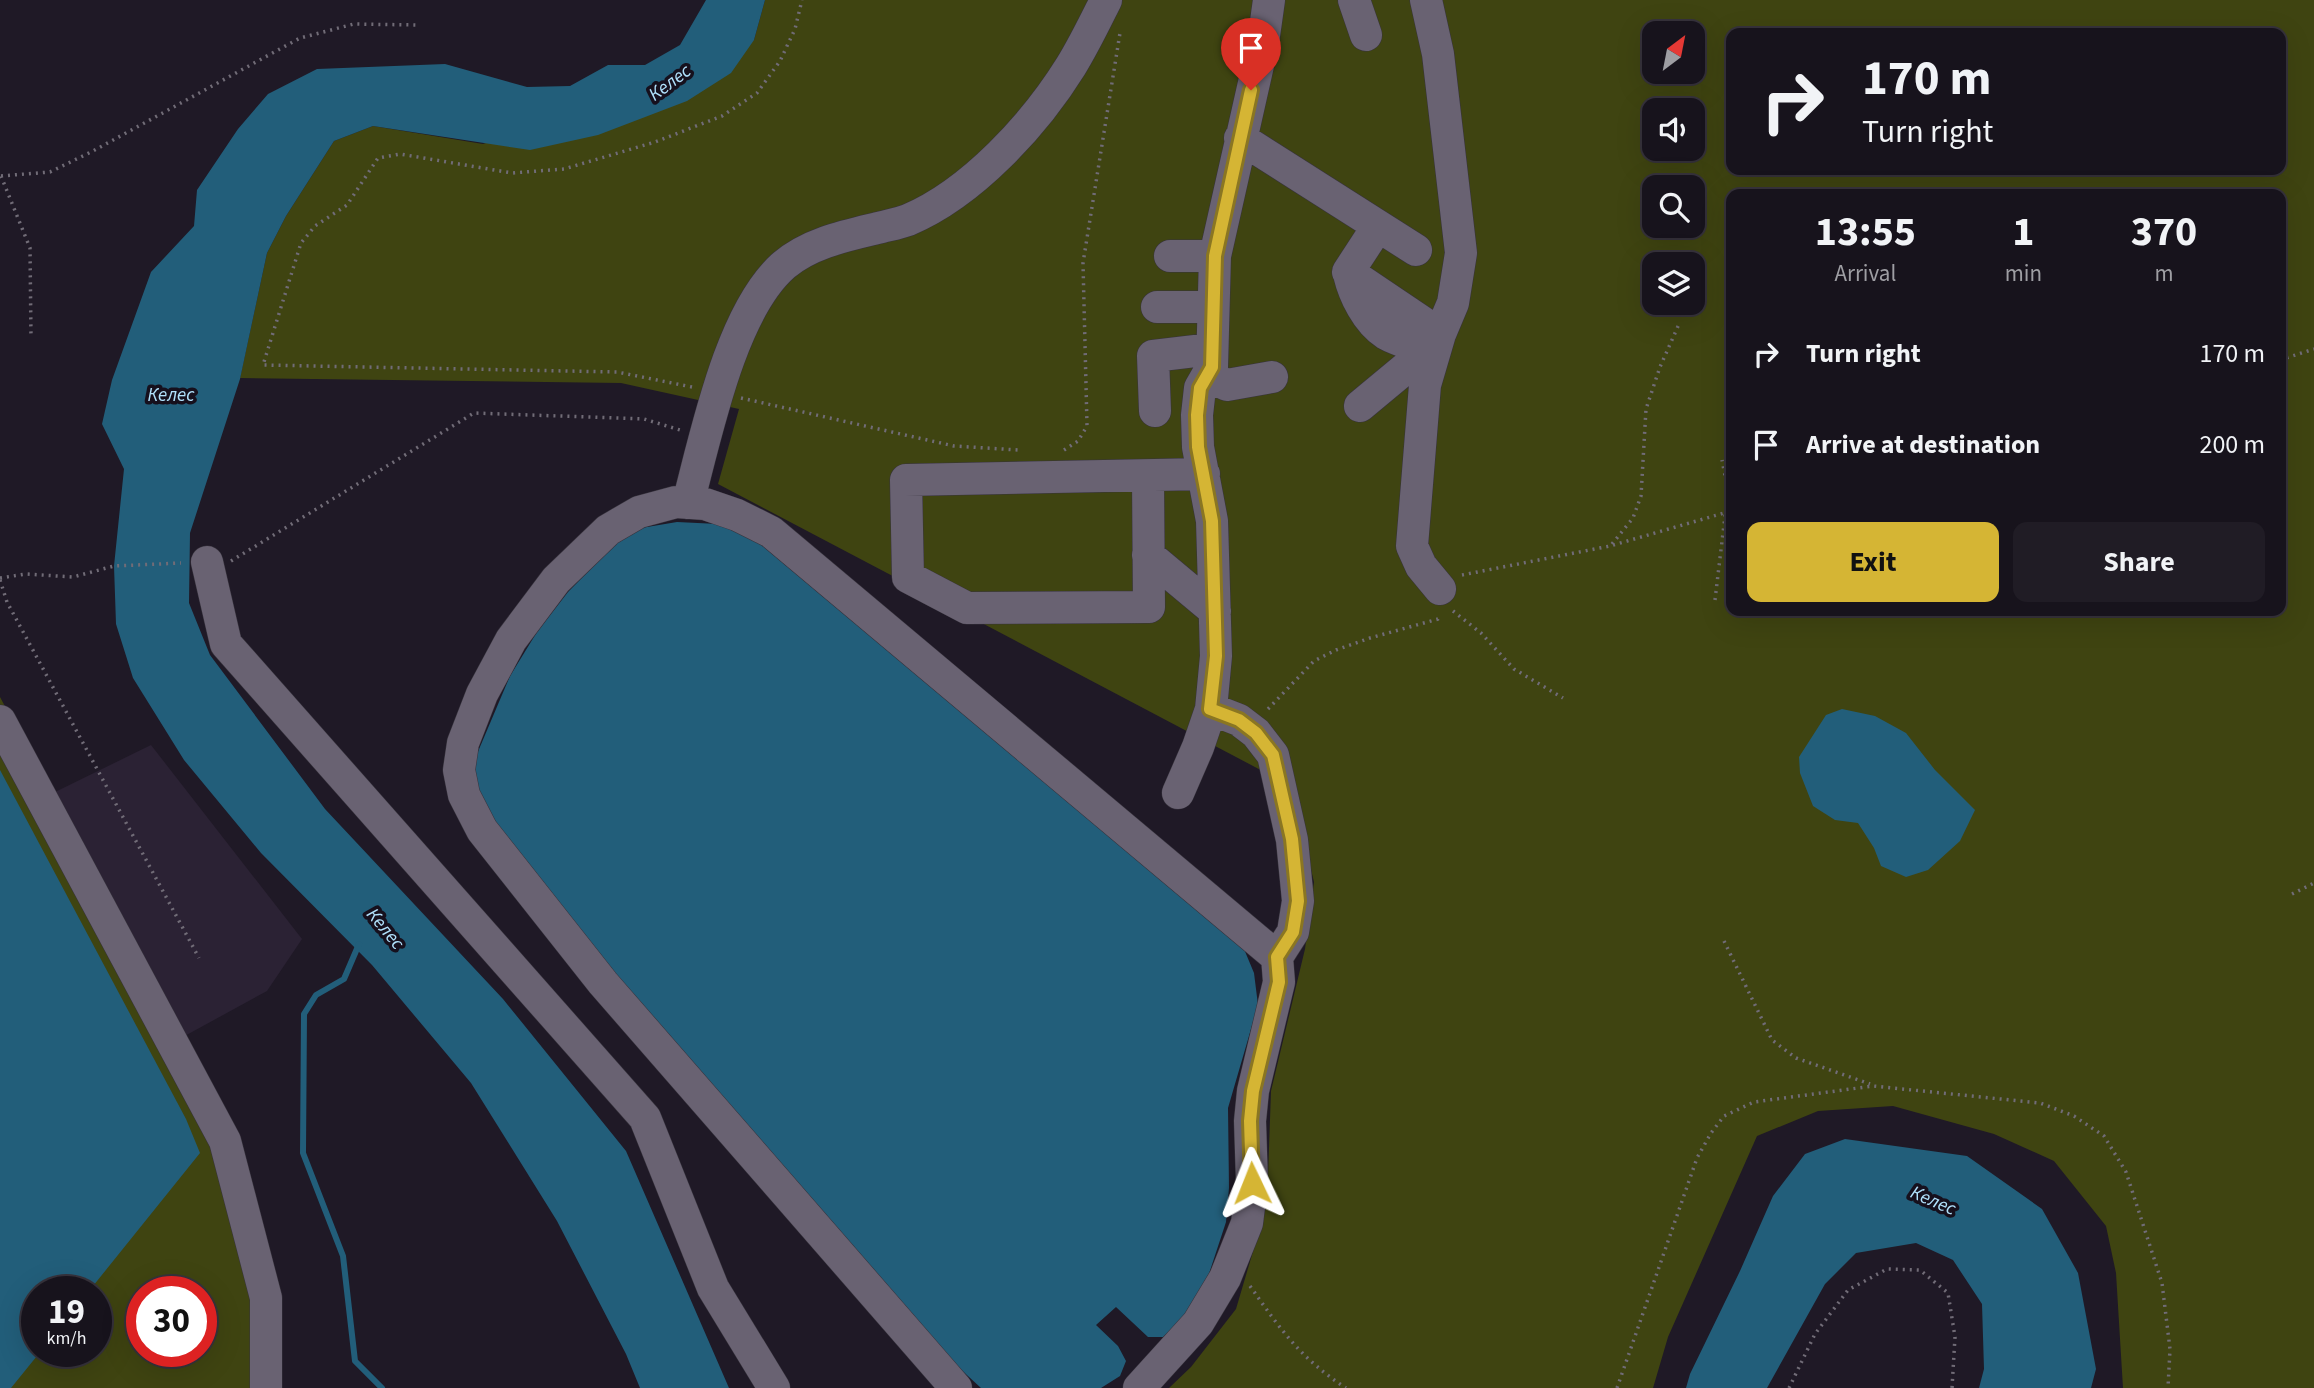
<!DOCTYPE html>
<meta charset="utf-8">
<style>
body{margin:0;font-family:"Source Sans 3",sans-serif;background:#201c25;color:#f1f3f6;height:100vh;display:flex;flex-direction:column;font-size:26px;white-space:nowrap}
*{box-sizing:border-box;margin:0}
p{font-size:23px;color:#9e9ea3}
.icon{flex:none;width:38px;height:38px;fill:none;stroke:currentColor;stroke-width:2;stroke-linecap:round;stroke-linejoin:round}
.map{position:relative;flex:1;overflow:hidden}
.side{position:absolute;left:1726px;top:189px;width:560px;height:427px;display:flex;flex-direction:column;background:#17131c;border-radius:14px;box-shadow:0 7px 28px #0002,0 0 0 2px #36323b}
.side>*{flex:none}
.hud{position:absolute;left:1726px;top:28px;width:560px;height:147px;border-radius:14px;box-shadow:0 7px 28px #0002,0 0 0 2px #36323b;background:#17131c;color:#f1f3f6;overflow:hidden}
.needle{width:46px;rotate:32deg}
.buttons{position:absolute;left:1642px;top:21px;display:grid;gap:14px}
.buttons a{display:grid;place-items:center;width:63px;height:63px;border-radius:14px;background:#17131c;box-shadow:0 7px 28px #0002,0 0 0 2px #36323b;font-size:35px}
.speed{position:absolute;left:21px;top:1276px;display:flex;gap:14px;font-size:35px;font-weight:700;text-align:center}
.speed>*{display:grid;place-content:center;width:91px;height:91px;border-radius:50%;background:#17131c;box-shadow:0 7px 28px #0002,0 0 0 2px #36323b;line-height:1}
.speed small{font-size:18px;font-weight:400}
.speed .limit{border:10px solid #d22;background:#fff;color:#111}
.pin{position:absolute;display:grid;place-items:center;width:60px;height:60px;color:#fff;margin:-72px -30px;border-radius:50% 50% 50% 0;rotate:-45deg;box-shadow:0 0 7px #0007}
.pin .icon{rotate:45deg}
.me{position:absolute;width:77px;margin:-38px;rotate:358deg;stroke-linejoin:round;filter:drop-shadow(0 0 5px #0008)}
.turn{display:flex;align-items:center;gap:24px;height:147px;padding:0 21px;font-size:32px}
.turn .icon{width:91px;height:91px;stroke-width:2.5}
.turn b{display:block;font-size:49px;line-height:60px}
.eta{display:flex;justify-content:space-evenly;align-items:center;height:119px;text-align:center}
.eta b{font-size:42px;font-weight:700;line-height:49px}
.action{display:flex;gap:14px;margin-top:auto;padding:14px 21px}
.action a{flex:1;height:80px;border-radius:14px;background:#d5b534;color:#111;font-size:28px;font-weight:700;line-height:80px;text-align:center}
.action a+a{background:#201c25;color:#f1f3f6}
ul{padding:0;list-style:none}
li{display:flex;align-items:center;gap:21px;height:91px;padding:0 21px}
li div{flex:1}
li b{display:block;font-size:26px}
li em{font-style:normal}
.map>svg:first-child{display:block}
</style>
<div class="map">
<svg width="2314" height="1388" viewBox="0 0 2314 1388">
<rect width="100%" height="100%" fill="#1f1926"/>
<path fill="#2b2234" d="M151 745 302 939 267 991 181 1038 51 794Z"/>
<path fill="#3f4411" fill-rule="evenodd" d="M765 0H2314V1388H2123L2116 1273 2106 1226 2054 1161 1994 1134 1893 1106 1818 1111 1757 1136 1668 1337 1653 1388H1169L1191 1367 1236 1309 1267 1204 1271 1091 1305 949 1314 882 1291 786 718 484 739 409 621 383 240 378 267 253 286 216 334 141 373 126 483 144 754 40ZM1654 33H1692V72H1654ZM1731 33H2280V170H1731ZM1654 110H1692V149H1654ZM1654 187H1692V226H1654ZM1731 194H2280V611H1731ZM1654 264H1692V303H1654Z
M0 697 233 1135 277 1388H0ZM37 1292H96V1351H37ZM142 1292H201V1351H142Z"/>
<path fill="#225e7a" d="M706 0H765L754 40 731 73 687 101 598 135 530 150 373 126 334 141 286 216 267 253 240 379 190 533 189 603 210 655 325 809 503 999 626 1151 729 1388H640L626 1354 557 1221 471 1083 372 965 261 853 184 760 133 678 116 624 114 566 124 469 102 424 112 380 151 272 194 226 197 190 238 129 268 94 317 69 445 64 527 87 570 86 608 65H645L680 45Z
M677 522 718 524 758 542 1244 949 1254 973 1258 1005 1228 1108 1229 1188 1226 1222 1203 1292 1180 1322 1163 1337H1148L1116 1307 1096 1325 1118 1346 1126 1361 1120 1376 1101 1388H981L931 1342 653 1025 496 830 474 789V761L510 676 537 632 568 592 616 543 641 528Z
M1842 709 1875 716 1906 733 1935 770 1975 810 1960 841 1928 870 1906 877 1881 866 1874 848 1858 823 1835 820 1813 806 1800 773 1799 757 1826 715Z
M0 770 186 1119 200 1153 89 1291 37 1292V1351H41L11 1388H0Z
M1845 1139 1967 1156 2042 1209 2078 1273 2096 1369 2091 1388H1979L1984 1369 1982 1304 1953 1260 1916 1243 1856 1253 1825 1284 1767 1388H1686L1690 1374 1740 1271 1773 1196 1805 1154Z"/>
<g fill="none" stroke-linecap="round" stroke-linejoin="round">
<path stroke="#225e7a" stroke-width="6" d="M359 944 344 979 316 995 304 1014 303 1153 343 1256 355 1361 382 1388"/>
<g stroke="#37333d" stroke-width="33">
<path id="minor" d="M1354 0 1366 35
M1426 0 1438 54 1461 253 1453 303 1440 334 1425 385 1412 546 1421 566 1440 589
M1240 138 1416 250
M1378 226 1348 272 1440 334
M1170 256H1215
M1349 274C1354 295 1367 322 1386 334 1398 341 1415 345 1428 350
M1157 307H1213
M1207 376 1227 385 1272 377
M1360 406 1437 342
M1155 411 1153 356 1212 349
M1148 477 1149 607 967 608 908 577 906 480 1204 474
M688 503C706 435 731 311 784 265 811 242 849 235 882 227 890 225 900 223 908 220 972 193 1035 124 1071 66 1084 45 1095 22 1106 0
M1148 555 1215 611
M207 562 226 644 645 1118 713 1288 774 1388
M0 721 225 1141 266 1298V1388
M1178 793 1198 747 1211 709 1216 656 1212 521 1198 447 1197 415 1200 388 1212 367 1215 256 1263 43 1269 0
M956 1388 603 983 482 830 464 795 459 770 463 743 482 694 511 640 556 580 608 530 639 512 676 502 705 504 737 515 771 532 1277 957
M1139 1388 1198 1323 1225 1278 1247 1223 1252 1183 1250 1121 1253 1091 1279 982 1277 957 1293 932 1298 901 1292 840 1273 755 1256 733 1239 720 1211 709"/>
</g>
<path stroke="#716c77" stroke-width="3.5" stroke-dasharray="2 5" stroke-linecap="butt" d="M1 176 50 172 93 151 300 38 354 24 418 25
M1 176 30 248 31 338
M2280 360 2314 349
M692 387 617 372 263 365 301 243 315 226 347 205 378 158 400 154 512 173 564 169 655 142 722 116 757 93 780 61 795 29 802 0
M741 398 954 446 1018 450
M1064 450 1078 441 1087 426 1083 263 1120 33
M1612 544 1633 518 1641 496 1646 409 1660 367 1679 324
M231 561 474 413 644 419 680 430
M1462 575 1610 546 1731 511
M0 578 26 574 73 577 114 566 181 563
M0 580 7 602 199 958
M1715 600 1728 491 1722 460
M1453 611 1481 633 1514 669 1563 698
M1268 709 1314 661 1336 650 1370 638 1438 619 1441 615
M2292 894 2314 883
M1724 941 1772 1040 1796 1058 1870 1084
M1250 1286C1281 1330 1300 1358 1346 1388
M1617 1388 1697 1158 1711 1133 1724 1116 1754 1102 1873 1086 2040 1103 2074 1116 2104 1136 2126 1172 2162 1283 2170 1349 2168 1388
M1789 1388 1815 1334 1848 1290 1887 1269 1920 1270 1948 1293 1955 1337 1952 1388"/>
<use href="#minor" stroke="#696272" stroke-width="32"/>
</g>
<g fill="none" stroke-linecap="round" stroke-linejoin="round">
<g stroke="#8a7622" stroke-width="18">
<path id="route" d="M1251 90 1215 256 1212 367 1200 388 1197 415 1198 447 1212 521 1216 656 1210 709 1239 720 1256 733 1273 755 1292 839 1298 901 1293 932 1277 957 1279 982 1253 1091 1250 1121 1252 1183"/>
</g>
<use href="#route" stroke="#d5b534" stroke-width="12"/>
</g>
<g text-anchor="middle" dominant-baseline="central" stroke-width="7" stroke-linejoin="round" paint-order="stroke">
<g font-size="19" font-style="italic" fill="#b1e2fd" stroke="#16101d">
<text transform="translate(670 83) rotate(-37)">Келес</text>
<text x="171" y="395">Келес</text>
<text transform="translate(385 929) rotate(50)">Келес</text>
<text transform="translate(1933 1201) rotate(23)">Келес</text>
</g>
</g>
</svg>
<div class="buttons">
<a><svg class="needle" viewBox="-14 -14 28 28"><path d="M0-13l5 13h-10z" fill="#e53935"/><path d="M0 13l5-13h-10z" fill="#9e9ea3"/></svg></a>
<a><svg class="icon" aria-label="sound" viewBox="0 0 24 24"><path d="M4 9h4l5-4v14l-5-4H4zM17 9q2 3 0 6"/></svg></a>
<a><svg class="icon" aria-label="search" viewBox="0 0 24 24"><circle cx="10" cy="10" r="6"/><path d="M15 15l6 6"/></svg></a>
<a><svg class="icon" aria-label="layers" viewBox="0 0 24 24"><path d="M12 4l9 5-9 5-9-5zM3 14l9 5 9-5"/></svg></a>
</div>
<div class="speed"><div>19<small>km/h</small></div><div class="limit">30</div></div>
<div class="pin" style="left:1251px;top:90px;background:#d93025"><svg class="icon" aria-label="arrive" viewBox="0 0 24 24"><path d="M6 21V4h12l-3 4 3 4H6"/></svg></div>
<svg class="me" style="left:1252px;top:1183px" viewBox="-20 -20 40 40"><path d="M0-17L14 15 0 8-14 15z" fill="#d5b534" stroke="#fff" stroke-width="4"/></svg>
<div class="hud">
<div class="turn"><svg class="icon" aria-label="right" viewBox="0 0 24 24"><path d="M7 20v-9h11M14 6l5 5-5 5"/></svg><div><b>170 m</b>Turn right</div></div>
</div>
<section class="side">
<div class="eta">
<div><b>13:55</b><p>Arrival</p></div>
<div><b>1</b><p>min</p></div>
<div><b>370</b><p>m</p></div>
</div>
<ul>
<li><svg class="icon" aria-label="right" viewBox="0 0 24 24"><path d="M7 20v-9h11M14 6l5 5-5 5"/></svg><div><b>Turn right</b></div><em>170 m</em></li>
<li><svg class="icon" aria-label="arrive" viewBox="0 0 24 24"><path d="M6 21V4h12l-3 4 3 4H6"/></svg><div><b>Arrive at destination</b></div><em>200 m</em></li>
</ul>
<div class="action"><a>Exit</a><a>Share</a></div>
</section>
</div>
